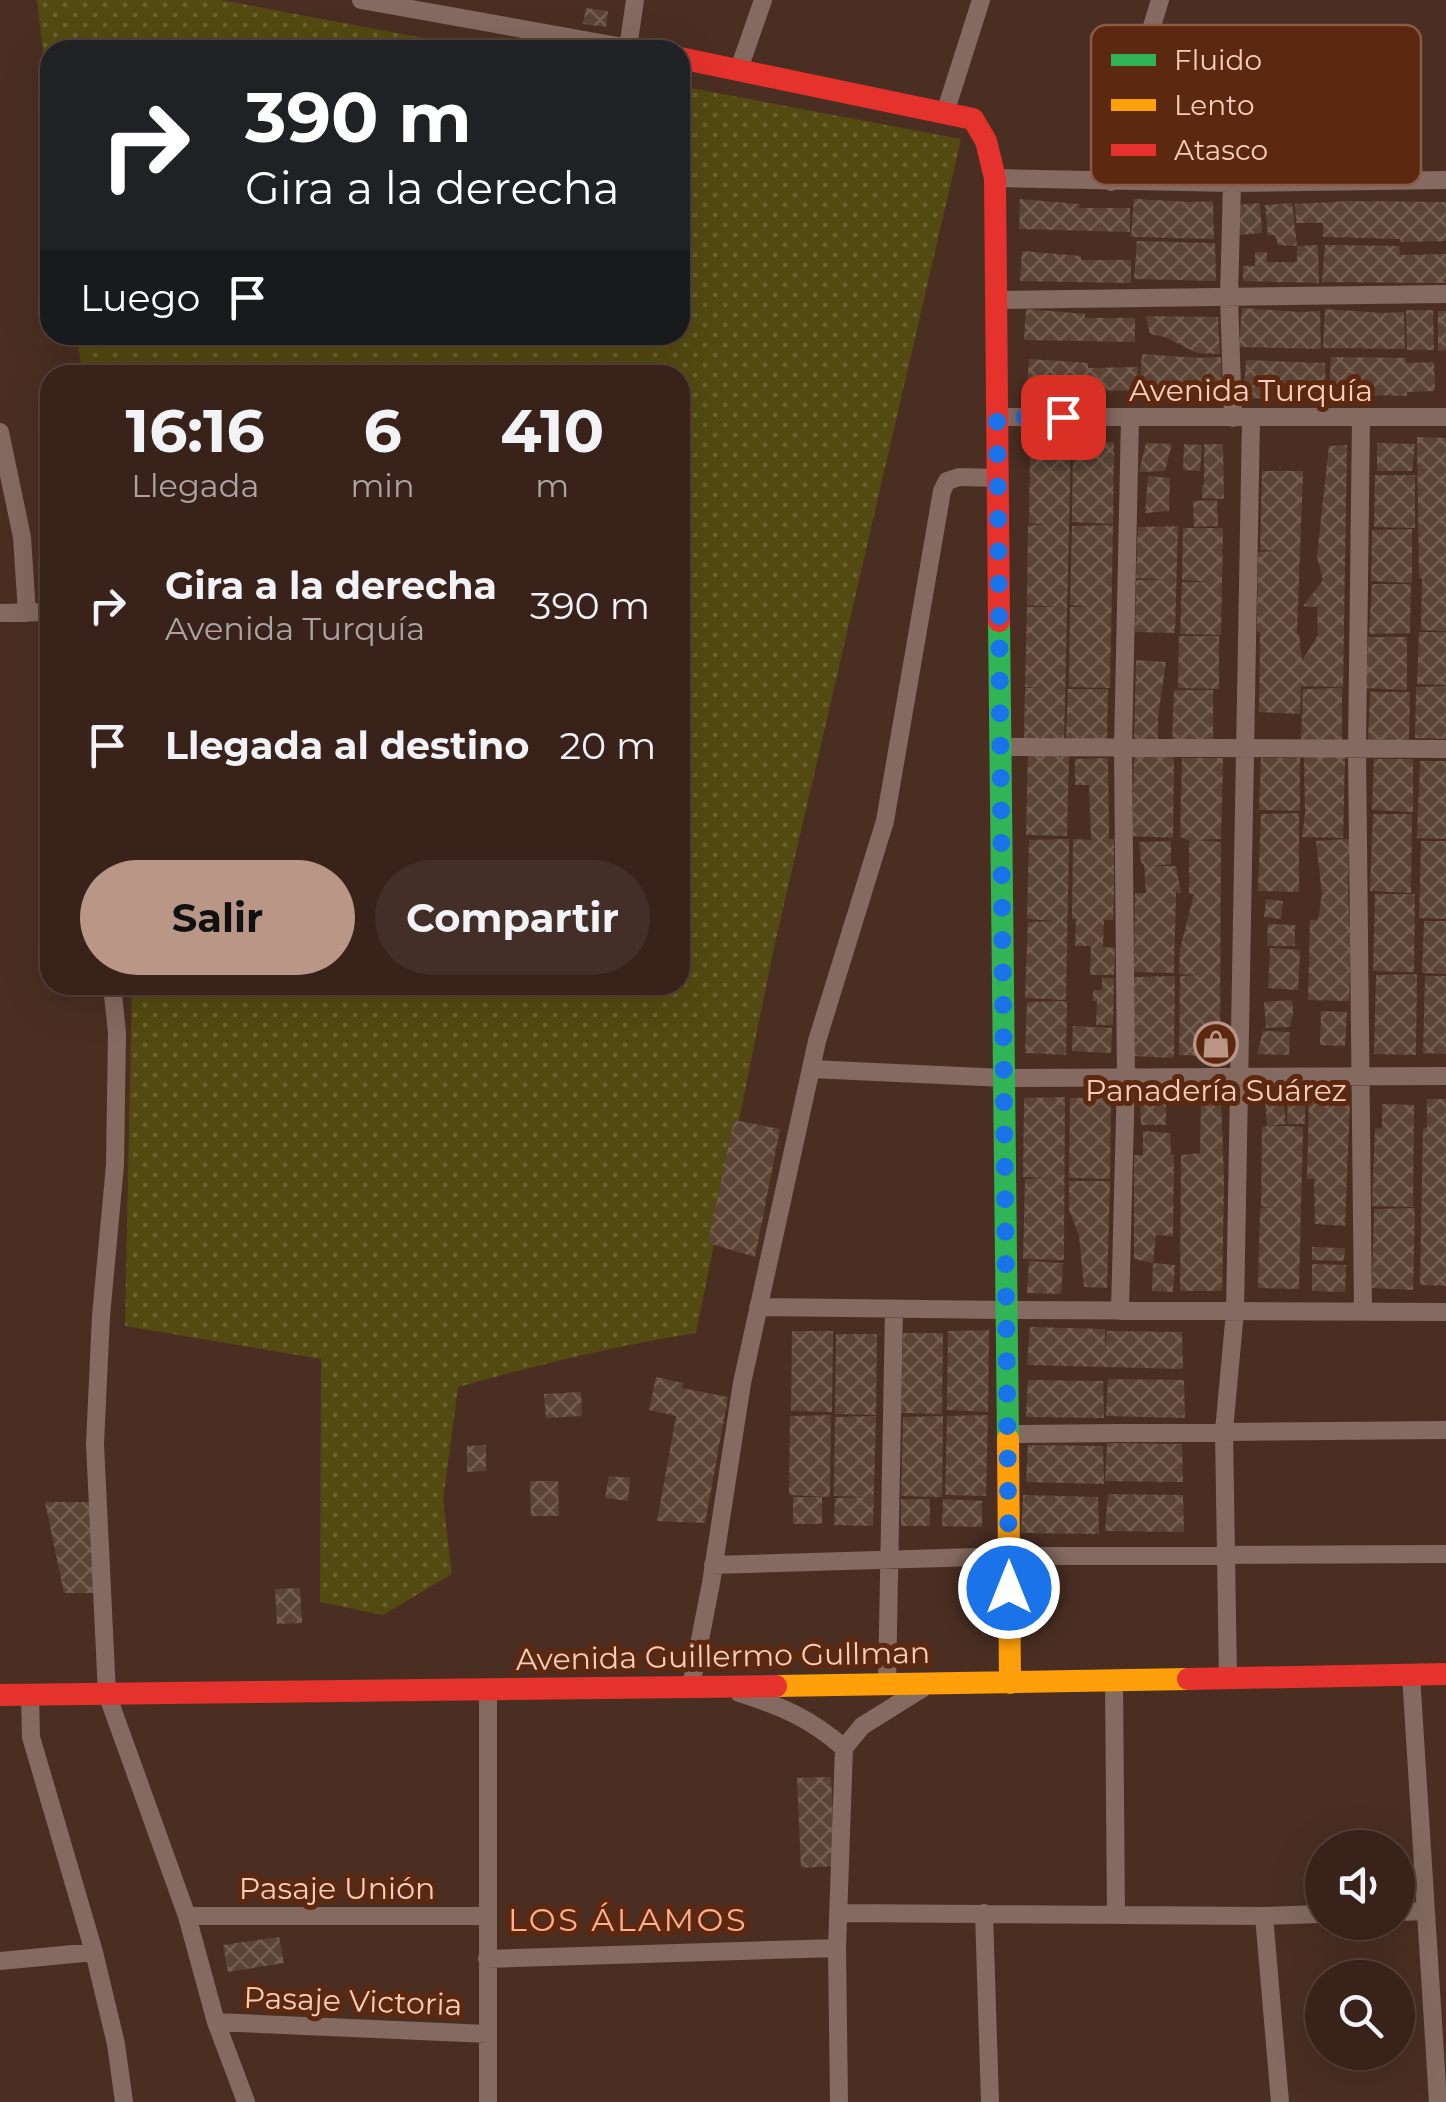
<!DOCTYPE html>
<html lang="es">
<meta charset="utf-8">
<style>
body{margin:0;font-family:Montserrat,sans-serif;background:#432f27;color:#f1f3f6;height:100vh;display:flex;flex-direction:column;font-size:38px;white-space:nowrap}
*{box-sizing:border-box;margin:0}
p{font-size:32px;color:#aba4a2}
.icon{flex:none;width:55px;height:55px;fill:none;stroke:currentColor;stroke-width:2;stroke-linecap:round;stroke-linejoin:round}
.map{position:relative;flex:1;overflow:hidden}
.details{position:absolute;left:40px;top:365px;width:650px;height:630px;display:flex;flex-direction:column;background:#38221a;border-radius:30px;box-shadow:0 10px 40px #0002,0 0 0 2px #523f39}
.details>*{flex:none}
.guide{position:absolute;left:40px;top:40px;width:650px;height:305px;border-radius:30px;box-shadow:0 10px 40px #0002,0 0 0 2px #523f39;background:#202124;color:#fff;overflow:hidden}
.controls{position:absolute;left:1305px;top:1830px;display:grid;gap:20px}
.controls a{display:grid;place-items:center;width:110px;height:110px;border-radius:50%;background:#38221a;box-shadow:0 10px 40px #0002,0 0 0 2px #523f39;font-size:50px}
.pin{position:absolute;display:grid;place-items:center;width:85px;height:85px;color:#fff;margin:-42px;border-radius:20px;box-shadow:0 5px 15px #0006}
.me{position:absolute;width:110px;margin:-55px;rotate:0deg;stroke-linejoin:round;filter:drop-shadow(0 0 8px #0008)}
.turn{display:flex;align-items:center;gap:35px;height:210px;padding:0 40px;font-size:45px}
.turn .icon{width:130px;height:130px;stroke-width:2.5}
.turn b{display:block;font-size:70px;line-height:85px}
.then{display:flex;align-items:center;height:95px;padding:0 40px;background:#0003;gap:20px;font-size:38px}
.eta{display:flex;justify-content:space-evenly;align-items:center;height:170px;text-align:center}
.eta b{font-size:60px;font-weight:700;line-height:70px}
.primary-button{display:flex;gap:20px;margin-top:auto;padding:20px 40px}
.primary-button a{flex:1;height:115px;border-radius:60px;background:#ba9686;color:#111;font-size:40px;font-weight:700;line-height:115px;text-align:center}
.primary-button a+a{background:#432f27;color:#f1f3f6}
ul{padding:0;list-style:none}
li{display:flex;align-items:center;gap:30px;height:140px;padding:0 40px}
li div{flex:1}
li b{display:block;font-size:38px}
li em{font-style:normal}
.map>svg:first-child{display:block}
</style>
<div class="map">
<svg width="1446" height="2102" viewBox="0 0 1446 2102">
<defs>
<pattern id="grass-dots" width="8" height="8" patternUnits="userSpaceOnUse" patternTransform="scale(2.5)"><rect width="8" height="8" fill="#534a11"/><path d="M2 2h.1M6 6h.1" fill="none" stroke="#6c6332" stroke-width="1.8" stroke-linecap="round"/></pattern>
<pattern id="building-cross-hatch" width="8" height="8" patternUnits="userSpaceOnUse" patternTransform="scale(2.5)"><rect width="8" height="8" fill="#5b4435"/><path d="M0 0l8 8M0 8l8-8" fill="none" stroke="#735e50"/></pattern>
</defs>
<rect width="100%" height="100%" fill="#4a2e22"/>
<path fill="url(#grass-dots)" d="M37 0H221L487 50H50V110Z
M680 86 961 139 773 952 696 1333C615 1346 537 1365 458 1387L443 1500 452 1574 383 1615 320 1602 321 1359 125 1326 132 985H680V375H82L77 335H680Z"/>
<path fill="url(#building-cross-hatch)" d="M586 8 608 11 606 27 583 24Z
M1020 199 1079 204V208H1130V232L1019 229Z
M1134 199 1192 202 1213 201 1214 239 1131 237Z
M1349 201 1446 202V241L1401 242 1400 239 1323 237V223H1296L1295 204Z
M1260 203 1262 233 1238 235 1236 205Z
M1292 203 1297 246 1278 245 1275 235H1268L1265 205Z
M1137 241 1215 243 1216 281 1134 279Z
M1318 245 1319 283 1243 281V266H1255V252H1267V262H1297V246Z
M1325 245 1399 246 1400 255 1446 254V283L1322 282Z
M1022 251 1081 256V260H1131V283L1020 281Z
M1242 308 1299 312 1320 311 1321 349 1239 347Z
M1026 309 1085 314V318H1135V342L1024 340Z
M1325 309 1382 313 1404 312 1405 349 1323 348Z
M1406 310H1433L1434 350H1407Z
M1438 311H1446V350L1438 351Z
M1146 316 1218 317 1220 354 1197 353 1165 337 1150 334Z
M1142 354 1200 358 1221 357 1222 395 1139 393Z
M1331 357 1406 358V363L1434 362 1435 391 1407 392V396L1329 394Z
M1029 359 1088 363V368L1138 367V391L1027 389Z
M1246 360 1325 363 1326 400 1243 398Z
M1417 437 1446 438V631L1421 630 1422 578H1419Z
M1114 442 1113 524 1072 522 1073 443Z
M1071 443 1064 741 1024 740 1025 688H1043L1025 687 1027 607H1057L1027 605 1028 525H1046L1029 523 1030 444Z
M1146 443 1172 444 1165 471 1139 472Z
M1377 443 1415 444 1412 471H1377Z
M1184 444 1202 445 1200 471 1183 470Z
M1204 444H1223L1224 499 1202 498V485L1204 486Z
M1347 445 1343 687 1301 686 1300 714 1259 712 1260 632H1257L1258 552 1280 551 1260 550 1262 471H1303L1297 634H1299L1302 661 1318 635 1317 607 1303 606 1323 580 1317 556 1329 446Z
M1375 475H1415V528L1374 527Z
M1148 476 1170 478 1169 511 1145 513Z
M1217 500 1218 526 1194 527 1193 501Z
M1113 525 1110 688 1069 687 1070 607H1088L1070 605 1072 526Z
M1178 526 1175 633 1135 632 1136 580H1168L1136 578 1138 527Z
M1183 528H1223L1221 635 1180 634 1182 582H1212L1182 580Z
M1412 529V583L1371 581 1372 530Z
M1372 584H1411L1410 633 1369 634Z
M1419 632H1446V685L1417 684Z
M1179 636H1219V689L1178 688Z
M1368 637H1407V690L1366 688Z
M1136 660 1166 662 1158 717V741L1134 740Z
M1446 686V739L1415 738 1416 687Z
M1342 688V742L1301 740 1303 689Z
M1068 689H1108L1107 742 1066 741Z
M1174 690H1213V743L1172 742Z
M1370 692H1410L1409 745 1368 743Z
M1028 755H1069L1067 836 1026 835Z
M1174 756 1173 838 1132 836 1134 757Z
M1304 757H1345L1343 838 1302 837 1305 813Z
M1108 758 1109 839H1114V895L1113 920H1104L1103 947 1115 948 1114 975H1090L1091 946H1075L1076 919H1072L1073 839 1091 840 1089 785H1075V759Z
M1182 758H1223L1221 839 1195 840 1221 842 1220 1057 1179 1055 1180 976 1200 975 1179 974 1180 949 1194 894H1189V840L1180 837Z
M1261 758H1300V811L1259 810Z
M1374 759H1413V812L1372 810Z
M1420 761H1446V839L1417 838Z
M1299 813V892L1258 891 1261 814Z
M1373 814H1412L1411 893 1370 891Z
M1069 839 1066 1000 1025 998 1028 922 1057 921 1027 919 1029 840Z
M1349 839 1348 895 1351 951 1349 1001 1308 1000 1310 920H1318L1322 894 1316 841Z
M1171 841V864L1152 866H1176L1181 894 1176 892 1174 973 1134 972 1135 893H1146L1144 865 1141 862 1139 842Z
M1421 841H1446V919L1419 918Z
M1375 894H1415L1414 972 1373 971Z
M1266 899 1283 901 1281 919 1264 917Z
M1424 921H1446V974L1422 973Z
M1268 924 1295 925V946H1267Z
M1270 948 1300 950 1298 990 1268 988Z
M1417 974 1416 1055 1374 1054 1376 975Z
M1175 976 1174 1058 1133 1056 1134 977Z
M1425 976H1446V1054L1423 1053Z
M1102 978H1114L1113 1025H1096L1097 1001H1093V990H1102Z
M1292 1000 1293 1013 1290 1027 1266 1028 1264 1002Z
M1067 1001 1066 1055 1025 1053 1027 1002Z
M1321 1011 1347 1012 1345 1046 1320 1045Z
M1073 1026 1112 1028 1111 1053 1072 1051Z
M1263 1031 1290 1032 1289 1055 1257 1054Z
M1140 1096H1166V1125H1141Z
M1065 1097 1064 1260 1023 1259 1025 1179 1049 1178 1023 1177 1024 1098Z
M1070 1098H1111L1110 1179 1069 1178Z
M1201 1098 1221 1099 1224 1182 1222 1291H1180L1181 1155 1200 1153Z
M1283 1099 1286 1124 1267 1126 1265 1101Z
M1288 1099H1305V1124H1287Z
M1350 1099 1345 1226 1315 1224 1314 1179H1307L1309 1100Z
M1427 1099H1446V1286L1420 1285 1423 1128H1427Z
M1382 1104 1414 1105 1413 1207 1372 1206 1375 1129 1382 1128Z
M734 1120 780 1129 755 1257 708 1243Z
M1267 1126H1287V1133V1126L1303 1127 1299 1289 1258 1288 1260 1208H1278L1261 1207 1262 1127Z
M1143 1131 1170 1133 1171 1155 1174 1154 1173 1236 1156 1235 1153 1263 1175 1265 1173 1292 1152 1291 1153 1263 1134 1259V1155H1143Z
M1069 1181H1110L1107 1288 1084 1287 1079 1236 1069 1210Z
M1415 1208 1413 1290 1372 1288 1374 1209Z
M1312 1247 1345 1248 1344 1261 1312 1260Z
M1029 1261 1063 1263 1061 1294 1027 1293Z
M1312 1264 1346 1265 1345 1292 1312 1291Z
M1030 1327 1105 1329V1351L1107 1331 1182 1332 1183 1369 1027 1365Z
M989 1330 988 1412 947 1410 948 1331Z
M792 1331H833L832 1412 791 1411Z
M903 1333H943L942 1414 901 1413Z
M836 1334H877L876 1415 835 1414Z
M656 1377 683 1383 682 1388 728 1397 705 1523 657 1521 676 1416 649 1410Z
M1108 1379 1184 1380 1185 1418 1106 1416Z
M1028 1380 1103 1381 1104 1418 1026 1417Z
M581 1392 582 1416 546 1418 544 1394Z
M831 1415 830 1497 789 1495 790 1416Z
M988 1415 986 1496 945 1495 947 1416Z
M876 1416 873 1526 834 1525 835 1498 870 1497 834 1496 835 1417Z
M943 1416 942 1497 901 1496 903 1417Z
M1107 1443 1182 1444 1183 1482 1105 1481Z
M486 1445V1471L467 1472V1446Z
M1028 1445 1103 1446 1104 1484 1026 1482Z
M609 1476 630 1478 628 1501 605 1498Z
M530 1481H558L559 1516H531Z
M1108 1494 1183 1495 1184 1532 1105 1531Z
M1023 1495 1098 1497 1099 1534 1021 1533Z
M793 1497H822V1524H793Z
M901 1499H930V1526H901Z
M943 1499 982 1501V1527L942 1526Z
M45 1502H94L97 1593H64Z
M300 1588 302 1623 277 1624 275 1589Z
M831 1777 835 1866 801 1868 797 1778Z
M279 1937 284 1963 228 1972 223 1945Z"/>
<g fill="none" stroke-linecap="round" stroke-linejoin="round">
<path stroke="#846a60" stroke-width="18" d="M361 0 640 50
M628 48 635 0
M739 69 763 0
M945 113 981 0
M995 178 1232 183 1446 180
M1111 182 1129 102 1160 0
M1232 183 1229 297 1233 418
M996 300 1446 294
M997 417H1446
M1361 418 1357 750 1363 1312
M0 432 22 537 27 613
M0 613 50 612
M1000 747 1446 749
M112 985 117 1033 115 1165 101 1316 95 1444 107 1694 187 1916 216 2022 246 2102
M811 1069 1004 1078 1446 1076
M758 1307 1006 1310 1446 1312
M1120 1311 1126 1077 1123 748 1130 417
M1008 1434 1446 1430
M713 1565 1009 1556 1446 1554
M1411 1675 1438 2102
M1228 1679 1224 1431 1235 1311 1251 418
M1114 1681 1116 1914
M887 1684 894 1309
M691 1686 711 1583 742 1383 817 1041 885 821 942 491 947 481 959 477 998 478
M739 1693C781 1706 810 1718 844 1748
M30 1695 31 1737 94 1952 116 2044 124 2102
M1398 1912 1426 1911
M839 1913 1264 1916 1322 1914
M984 1913 990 2102
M187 1916H487
M1264 1916 1280 2102
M487 1959 837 1948
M0 1961 94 1952
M216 2022 488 2034
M488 2102V1688
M839 2102 837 1948 844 1748 862 1726 923 1688"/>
<path stroke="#30b455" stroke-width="22" d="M999 621 1008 1439"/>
<path stroke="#ff9f0a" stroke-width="22" d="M1008 1439 1010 1683
M776 1686 1188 1679"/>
<path stroke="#e5322d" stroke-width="22" d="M680 58 973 119 986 141 995 178 999 621
M1188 1679 1446 1674
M0 1695 776 1686"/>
</g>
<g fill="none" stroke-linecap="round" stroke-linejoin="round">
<path stroke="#1a73e8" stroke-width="18" stroke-dasharray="0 32.4" d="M1009 1588 997 417H1063"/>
</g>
<defs>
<g id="shop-ring" transform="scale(2.25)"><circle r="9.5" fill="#5c2810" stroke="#ba9686" stroke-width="1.5"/><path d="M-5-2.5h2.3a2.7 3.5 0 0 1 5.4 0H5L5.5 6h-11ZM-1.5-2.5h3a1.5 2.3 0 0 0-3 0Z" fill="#ba9686"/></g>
</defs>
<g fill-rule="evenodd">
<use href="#shop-ring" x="1216" y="1044"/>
</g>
<g text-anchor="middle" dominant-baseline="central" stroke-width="10" stroke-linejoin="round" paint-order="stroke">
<g font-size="30" fill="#f7cebc" stroke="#5c2810">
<text x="1251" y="390">Avenida Turquía</text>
<text transform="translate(723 1656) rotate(-1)">Avenida Guillermo Gullman</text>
<text x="337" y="1888">Pasaje Unión</text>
<text transform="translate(353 2001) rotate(2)">Pasaje Victoria</text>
</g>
<g font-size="30" fill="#f7cebc" stroke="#5c2810">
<text x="1216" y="1090">Panadería Suárez</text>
</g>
<g font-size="32" letter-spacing="2.5" fill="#ffaf8d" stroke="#5c2810">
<text x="628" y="1919">LOS ÁLAMOS</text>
</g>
</g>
<rect x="1091" y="25" width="330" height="160" rx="15" fill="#5c2810" stroke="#8a5a44" stroke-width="2.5"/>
<rect x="1111" y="54" width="45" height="12" fill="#30b455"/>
<rect x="1111" y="99" width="45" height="12" fill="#ff9f0a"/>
<rect x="1111" y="144" width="45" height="12" fill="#e5322d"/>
<g font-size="28" fill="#f7cebc">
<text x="1174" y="70">Fluido</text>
<text x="1174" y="115">Lento</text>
<text x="1174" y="160">Atasco</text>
</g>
</svg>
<div class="controls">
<a><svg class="icon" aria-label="sound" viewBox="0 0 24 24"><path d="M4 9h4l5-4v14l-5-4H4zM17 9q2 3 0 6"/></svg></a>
<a><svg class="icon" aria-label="search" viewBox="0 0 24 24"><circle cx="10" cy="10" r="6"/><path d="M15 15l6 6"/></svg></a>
</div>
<div class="pin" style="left:1063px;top:417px;background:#d93025"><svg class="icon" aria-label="arrive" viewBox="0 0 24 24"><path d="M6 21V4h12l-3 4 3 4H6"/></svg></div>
<svg class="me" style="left:1009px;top:1588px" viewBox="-20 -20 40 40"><circle r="17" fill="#1a73e8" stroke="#fff" stroke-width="3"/><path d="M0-11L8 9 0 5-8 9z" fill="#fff"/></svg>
<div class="guide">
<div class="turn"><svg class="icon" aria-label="right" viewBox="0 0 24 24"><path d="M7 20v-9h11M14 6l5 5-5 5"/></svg><div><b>390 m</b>Gira a la derecha</div></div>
<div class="then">Luego<svg class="icon" aria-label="arrive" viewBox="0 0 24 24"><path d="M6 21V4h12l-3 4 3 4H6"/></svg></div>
</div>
<section class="details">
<div class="eta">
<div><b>16:16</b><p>Llegada</p></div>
<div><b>6</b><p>min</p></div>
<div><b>410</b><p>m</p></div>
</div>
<ul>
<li><svg class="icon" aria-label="right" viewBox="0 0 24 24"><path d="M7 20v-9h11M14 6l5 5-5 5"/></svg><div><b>Gira a la derecha</b><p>Avenida Turquía</p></div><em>390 m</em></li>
<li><svg class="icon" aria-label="arrive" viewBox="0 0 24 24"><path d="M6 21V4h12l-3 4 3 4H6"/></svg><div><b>Llegada al destino</b></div><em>20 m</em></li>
</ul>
<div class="primary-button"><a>Salir</a><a>Compartir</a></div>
</section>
</div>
